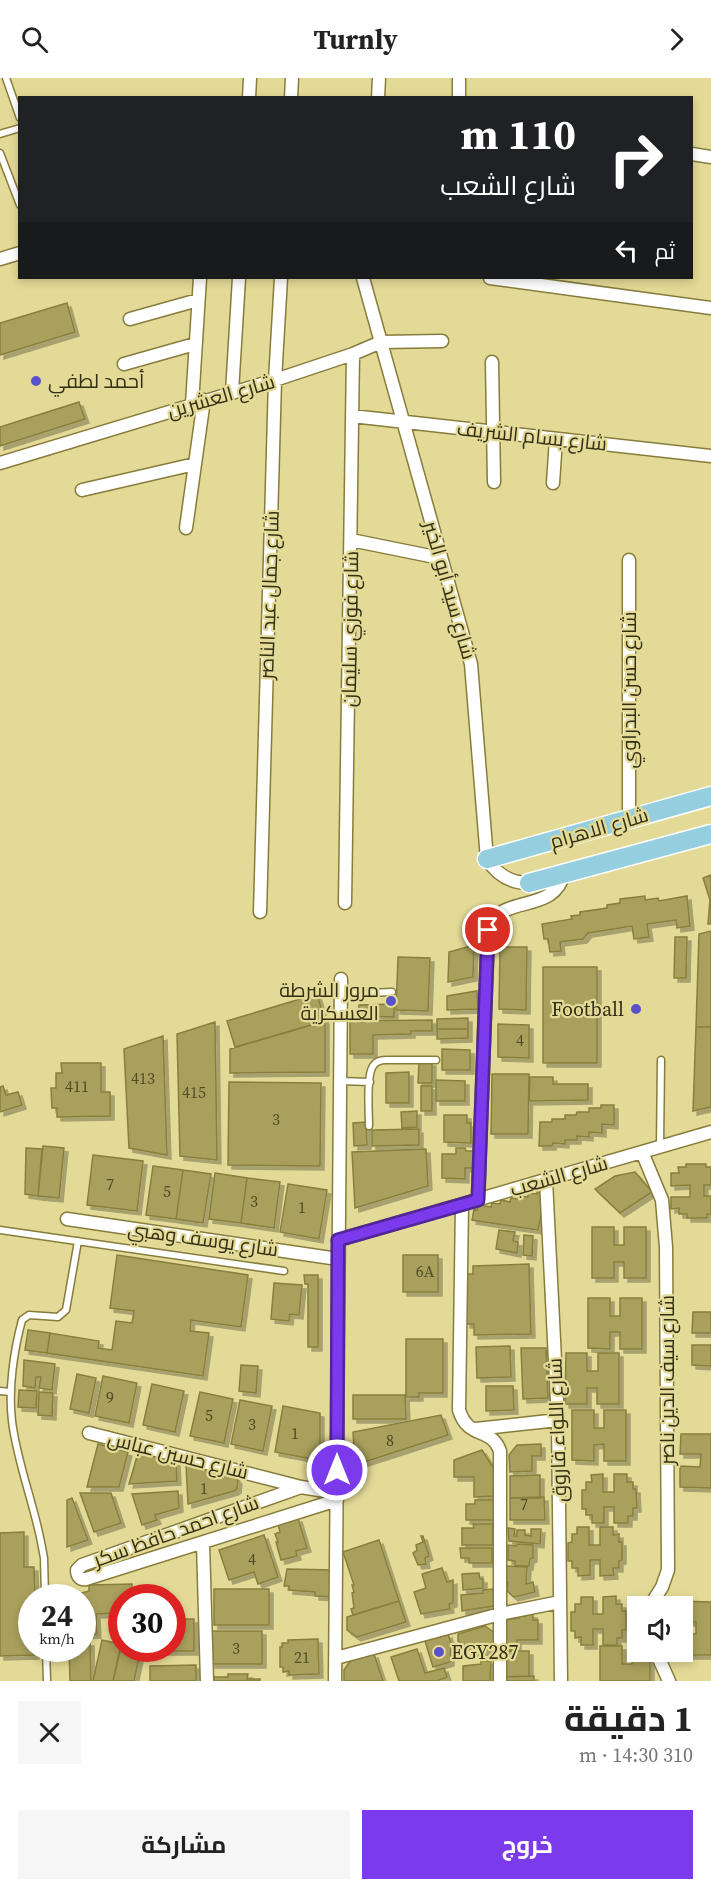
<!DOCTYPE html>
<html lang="ar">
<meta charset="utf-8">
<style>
body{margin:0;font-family:"Source Serif 4",Cairo,serif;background:#f6f6f6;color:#222;direction:rtl;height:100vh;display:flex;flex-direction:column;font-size:22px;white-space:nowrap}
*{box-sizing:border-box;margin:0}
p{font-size:20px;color:#767676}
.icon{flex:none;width:33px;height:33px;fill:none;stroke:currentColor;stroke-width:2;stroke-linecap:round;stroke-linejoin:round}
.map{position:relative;height:1603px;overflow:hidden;direction:ltr}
.sheet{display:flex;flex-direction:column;background:#fff;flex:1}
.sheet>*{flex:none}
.hud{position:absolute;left:18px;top:18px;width:675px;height:183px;border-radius:0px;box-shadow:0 3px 9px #0003;direction:rtl;background:#202124;color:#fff;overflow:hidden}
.tools{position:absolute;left:627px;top:1518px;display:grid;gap:12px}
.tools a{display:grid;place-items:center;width:66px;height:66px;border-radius:0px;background:#fff;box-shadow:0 3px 9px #0003;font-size:30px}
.speed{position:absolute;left:18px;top:1506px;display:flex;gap:12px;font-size:30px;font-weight:700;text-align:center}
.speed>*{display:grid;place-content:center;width:78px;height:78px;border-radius:50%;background:#fff;box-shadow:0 3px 9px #0003;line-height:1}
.speed small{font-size:15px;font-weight:400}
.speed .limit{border:9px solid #d22;background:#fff;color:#111}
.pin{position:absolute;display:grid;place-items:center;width:51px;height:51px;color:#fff;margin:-26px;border:3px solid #fff;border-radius:50%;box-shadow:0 2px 6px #0007}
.me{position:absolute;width:66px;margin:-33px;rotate:0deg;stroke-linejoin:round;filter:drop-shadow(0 0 4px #0008)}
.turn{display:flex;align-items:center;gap:21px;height:126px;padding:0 18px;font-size:27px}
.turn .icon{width:78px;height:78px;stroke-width:2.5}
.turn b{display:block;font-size:42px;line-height:51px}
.then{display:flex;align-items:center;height:57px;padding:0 18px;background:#0003;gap:12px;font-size:22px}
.round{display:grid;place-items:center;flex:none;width:63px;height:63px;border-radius:0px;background:#f6f6f6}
.summary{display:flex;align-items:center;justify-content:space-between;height:102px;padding:0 18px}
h1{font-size:36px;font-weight:700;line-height:45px}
.action{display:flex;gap:12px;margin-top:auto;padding:12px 18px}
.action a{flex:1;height:69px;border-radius:0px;background:#7c3aed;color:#fff;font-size:24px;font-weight:700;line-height:69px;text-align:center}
.action a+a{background:#f6f6f6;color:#222}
header{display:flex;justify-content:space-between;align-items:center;height:78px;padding:0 18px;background:#fff;font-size:27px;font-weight:700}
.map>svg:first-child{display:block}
</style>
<header><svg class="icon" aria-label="forward" viewBox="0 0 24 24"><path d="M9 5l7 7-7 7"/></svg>Turnly<svg class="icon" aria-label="search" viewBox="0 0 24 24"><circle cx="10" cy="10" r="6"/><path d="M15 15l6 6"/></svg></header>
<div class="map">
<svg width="711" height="1603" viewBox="0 0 711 1603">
<defs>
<filter id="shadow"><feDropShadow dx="4" dy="4" stdDeviation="0" flood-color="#0004"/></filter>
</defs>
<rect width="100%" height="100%" fill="#e4da97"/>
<path fill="#aaa05d" stroke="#897f3e" stroke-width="1.5" filter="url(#shadow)" d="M67 225 75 254 0 277V245Z
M79 324 85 341 0 368V349Z
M711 797V846H708L710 822 703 800Z
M645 818V822L658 820 659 823 687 818 690 848 677 850 676 842 647 846 649 859 634 861 632 848 588 855 583 861 560 864 561 873 550 874 548 861H544L542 846 572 841 571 838 580 837V834L607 830V827L620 825V821Z
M711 853V949H696L699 856Z
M675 859H687L686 900H674Z
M474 867 473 899 448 904 449 874Z
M500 869H527L526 932 499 931Z
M398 879 430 880 428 933 396 932Z
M543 889H597V985H543Z
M477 913 478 931 447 932V918Z
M317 916 325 943 235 969 227 943Z
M394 926V939L359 938V927Z
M468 940V951H437V941Z
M432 942V953H411V956L373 957V976H350V943Z
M325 943V994L230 995V971Z
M215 944 217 1082 180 1078 177 956Z
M498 946 529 947V980L498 979Z
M696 949H711V1029L693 1033Z
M437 951H468V960L437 961Z
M163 958 167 1077 129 1070 124 971Z
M442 971 470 972V992H442Z
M419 984H432V1005H418Z
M61 985H101V1014H110V1038L57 1039V1030H52L51 1010H56V995H62Z
M409 994V1025H386V995Z
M492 996H529L528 1056H491Z
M530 999H553V1006H588V1022L529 1023Z
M436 1002 465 1003V1023H436Z
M229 1004 321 1005 320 1088 228 1087Z
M3 1008 6 1017 18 1014 22 1027 0 1034V1009Z
M421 1008H432V1033H421Z
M601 1027H614V1047L602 1046V1055L589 1054V1059L577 1058V1062H565V1066L553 1065 552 1068H539L540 1044H552V1041H565V1037H576L577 1034H589V1030H601Z
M417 1033V1049L402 1050 401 1034Z
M444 1037H467V1045H471V1065L444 1064Z
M366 1044 367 1067 354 1068 353 1045Z
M419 1051V1067L372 1068V1052Z
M43 1068 64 1070 59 1120 38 1118Z
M26 1070 42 1071 38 1118 25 1116Z
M456 1070H465L466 1073H474V1090H465V1101L442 1100V1076H456Z
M426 1071 428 1108 355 1130 352 1074Z
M93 1077 143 1083 137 1133 87 1127Z
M686 1086H706V1089H711V1107H704V1118H711V1136H707V1140H687V1136H679V1130L671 1131V1119H690V1107L671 1108V1095H679L678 1089H686Z
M153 1088 183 1092 176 1141 146 1137Z
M183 1092 211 1096 203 1145 176 1141Z
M635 1094 652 1114 620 1135 595 1111 615 1098Z
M215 1095 247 1100 241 1145 209 1141Z
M247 1100 280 1104 274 1150 241 1145Z
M288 1106 327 1112 319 1161 280 1154Z
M537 1114 544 1115 543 1129 538 1152 472 1142 474 1131 477 1132 478 1127 491 1129 492 1125 500 1126 501 1122 510 1124 511 1120 519 1121 520 1118 528 1119V1115L537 1116Z
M592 1149H614V1167H624V1149H646V1200H624V1184H614V1200H592Z
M499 1152 515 1154 513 1163 518 1164 517 1175 496 1171Z
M524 1157 533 1158 532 1178 523 1177Z
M117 1177 248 1197 241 1249 191 1242 190 1253 209 1255 203 1298 47 1275 50 1255 99 1263 98 1270 112 1272 116 1243 132 1245 134 1233 110 1230Z
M403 1177H438V1214H403Z
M529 1186 531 1256 474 1257V1246H466L465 1196H473V1188Z
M304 1197H318V1269H308V1206H305Z
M274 1205 302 1207 299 1237 290 1236 289 1243 271 1241Z
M588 1220H610V1238H620V1220H642V1271H620V1254H610V1271L588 1270Z
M693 1234H711V1255H692Z
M28 1252 50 1255 47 1275 25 1272Z
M406 1261H443V1315H419V1319H406Z
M692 1267H711V1288L692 1287Z
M510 1268 511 1299 477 1300 476 1269Z
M521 1270H546L548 1320 523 1321Z
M566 1275H587V1293H598V1275H619V1326H597V1310H587V1326H565Z
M24 1282 55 1286 52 1312 39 1310 41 1299H36L35 1310 23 1308Z
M241 1287 258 1288 256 1315 239 1313Z
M77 1296 96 1300 89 1335 70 1331Z
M103 1298 137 1305 129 1345 95 1338Z
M152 1306 184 1313 175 1354 143 1347Z
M486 1308H513L514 1332 486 1333Z
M19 1312 37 1313 36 1330 18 1329Z
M39 1314 53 1315 52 1338 38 1337Z
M200 1314 233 1321 224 1365 190 1358Z
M353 1317H405L406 1341H353Z
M240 1322 272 1328 263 1373 231 1366Z
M283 1328 320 1335V1375L312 1381 275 1374Z
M572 1332H594V1350H604V1332H626V1383H604V1366L594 1367V1383L572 1382Z
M441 1337 448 1357 355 1387 353 1354Z
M681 1356H711V1410L680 1409V1388L700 1389 701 1376H680Z
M98 1366 128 1374 119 1409H87Z
M541 1366V1378H532V1393L510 1394 509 1377 517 1367Z
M482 1372 494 1391V1418L474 1419V1399H454V1382Z
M138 1375 176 1384 177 1403 129 1406Z
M186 1386 234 1397 238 1403 237 1411 234 1413 188 1426Z
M603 1396V1414H614V1396H627V1404H633V1411H636L637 1430H633V1438H628V1445H614V1429H604V1445H592V1437H586V1431H582V1412H586V1404H592L591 1397Z
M540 1397V1420H510V1398Z
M178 1413 179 1430 155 1437 157 1442 142 1447 132 1416Z
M80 1415H111L121 1445 94 1454Z
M544 1419 545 1442H510V1420Z
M72 1420 88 1462 67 1469V1422Z
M475 1422H494V1442H466V1426H475Z
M298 1440 307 1470 296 1473 297 1478 281 1482 276 1464H278L275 1456 280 1454 278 1446Z
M473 1446H493V1467H462V1450H474Z
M577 1449H589V1467H600V1449H613V1457L619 1456V1464H622V1482L619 1483V1490H613L614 1497 600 1498V1482H590V1497L578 1498V1490H572V1483H568V1465L572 1464V1456H577Z
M508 1450 515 1451 514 1458H517V1452H525V1457L531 1458V1451H541L540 1466 509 1463Z
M24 1454V1489H34L35 1520H32V1570H35V1577L0 1578V1455Z
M264 1457 278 1499 258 1506 254 1494 229 1502 219 1472Z
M421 1458H423L429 1478 425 1480 426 1486 418 1487 413 1475 417 1472 416 1467 423 1464Z
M379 1462 399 1523 353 1537 351 1531 354 1530 352 1515 354 1514 352 1507H354L343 1474Z
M518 1466 533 1467V1480L530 1481 529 1488H515V1483L508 1482V1467L516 1468Z
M460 1470H492V1485H469V1480H461Z
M506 1488 527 1489 526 1506 533 1504 535 1514 514 1519 507 1513 508 1504H505Z
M442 1490 447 1504 453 1502V1525L449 1526 450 1531 421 1536 414 1514 426 1510 422 1496Z
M287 1491 334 1492V1519L315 1518V1514L289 1512V1508H284Z
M479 1495 480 1501H483V1510L463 1512 462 1496Z
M132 1506V1520H122V1543H120L119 1535 96 1536 97 1556 82 1557V1520L71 1518 89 1513V1507Z
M214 1511H269V1547H214Z
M493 1511 494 1528 462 1533 461 1517 483 1515V1512Z
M616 1518V1526H622V1533H626V1552H622V1560H617V1567H603V1551H593V1567H581V1559L575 1560V1553H571V1534H575V1526H581V1519H593V1536H603V1519Z
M399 1523 406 1544 357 1559 347 1552V1539Z
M677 1523 711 1524V1577H676V1574H682V1556H696V1544H682V1528H677Z
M526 1536H533V1542H538V1562H517V1572H504L503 1542 519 1540V1538H526Z
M172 1541H194V1573H147V1570H172Z
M485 1548 495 1555 494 1570 471 1577 468 1570 458 1563V1556Z
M211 1553H262V1586H211Z
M448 1556 451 1565 450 1584 433 1589 425 1563Z
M318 1561 319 1596 289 1597V1593L283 1594V1589H280V1569H282V1565H288V1562Z
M102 1562 121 1566 113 1603H93Z
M82 1564H90L91 1603H70L69 1570H82Z
M122 1565V1570H141L134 1603H113Z
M600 1568H622V1586H632V1568H638V1574H650V1603H600Z
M417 1571 425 1595 444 1590 447 1599 437 1603H399L391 1579Z
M504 1573H529V1598L504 1599Z
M374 1576 383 1603H344V1592L351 1582Z
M481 1583H491L490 1603H463V1588L481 1586Z
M196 1587V1603H150V1588Z
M228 1596H248L247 1601H260V1603H214V1599H228Z
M534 1598V1603H504V1599Z"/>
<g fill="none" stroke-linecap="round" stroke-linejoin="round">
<g stroke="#877c3b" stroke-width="9">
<path id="service" d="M6 0 20 40
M0 56 20 50
M0 75 20 127
M341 916 392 914
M340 1003 370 1004
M369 1048C369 1035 366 998 373 988 376 983 380 982 386 982H436
M660 1068 661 982
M0 1152 284 1193
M0 1313 11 1314
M45 1520 44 1480 41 1464C33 1423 17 1384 12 1343 8 1311 14 1272 22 1242L29 1237 58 1239 66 1232 78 1163
M46 1570 47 1603"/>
</g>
<g stroke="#877c3b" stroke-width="15">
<path id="minor" d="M249 20 250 0
M291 20 292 0
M378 20 379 0
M459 20V0
M692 76 711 79
M0 181 20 175
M363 200 471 586 487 781C497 797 510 805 529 805
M490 200 711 230
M130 241 198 222
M492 284 494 404
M124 286 195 266
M232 314 239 200
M192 326 200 200
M352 338 711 378
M0 385 275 302 353 276 381 264 442 263
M553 405 556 361
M82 412 195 386
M186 450 204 322
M351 462 440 480
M629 742V482
M345 825 353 276
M260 834 275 302 281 200
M642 1074 662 1122 666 1169 668 1492 662 1509 650 1528
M546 1102 558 1342 561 1603
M478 1122 488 852C500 814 554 838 564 795
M462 1126 459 1332C468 1362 491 1348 500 1373V1603
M67 1141 338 1181
M338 1162 711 1054
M476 1351 558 1342
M89 1355 301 1409 337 1415
M301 1409 82 1487 77 1492C77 1498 80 1502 86 1501L337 1422
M203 1465 207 1603
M656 1574 669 1603
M336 1580 500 1536 560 1524
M335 1603 341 901"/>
</g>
<g stroke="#fff" stroke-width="21">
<path id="primary" d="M487 781 711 718
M529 805 711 756"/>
</g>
<use href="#service" stroke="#fff" stroke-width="6"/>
<use href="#minor" stroke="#fff" stroke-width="12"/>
<use href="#primary" stroke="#94cedf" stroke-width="18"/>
</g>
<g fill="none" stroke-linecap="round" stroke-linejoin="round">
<g stroke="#51269a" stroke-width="15">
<path id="route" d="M337 1392 338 1162 478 1122 488 852"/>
</g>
<use href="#route" stroke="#7c3aed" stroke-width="10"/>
</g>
<g fill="#5952ca" stroke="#e4da97" stroke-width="2">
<circle cx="36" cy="303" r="6"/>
<circle cx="391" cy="923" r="6"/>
<circle cx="636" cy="931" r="6"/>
<circle cx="439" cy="1574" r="6"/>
</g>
<g text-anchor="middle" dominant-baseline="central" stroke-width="4.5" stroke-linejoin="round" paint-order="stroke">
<g font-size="16" fill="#514b26">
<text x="520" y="962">4</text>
<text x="143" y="1000">413</text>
<text x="77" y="1008">411</text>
<text x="194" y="1014">415</text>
<text x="276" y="1041">3</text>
<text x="110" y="1106">7</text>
<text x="167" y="1113">5</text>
<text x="254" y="1123">3</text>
<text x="302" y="1129">1</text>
<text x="425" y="1193">6A</text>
<text x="110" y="1319">9</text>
<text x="209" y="1337">5</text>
<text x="252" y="1346">3</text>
<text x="295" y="1355">1</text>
<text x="390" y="1362">8</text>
<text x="204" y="1410">1</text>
<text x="524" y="1426">7</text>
<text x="252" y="1481">4</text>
<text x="236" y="1570">3</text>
<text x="302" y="1579">21</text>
</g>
<g font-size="20" fill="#332f14" stroke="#e4da97" text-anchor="start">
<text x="48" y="303">أحمد لطفي</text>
<text x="379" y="912" text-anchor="end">مرور الشرطة<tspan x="379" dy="23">العسكرية</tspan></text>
<text x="624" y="931" text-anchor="end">Football</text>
<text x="451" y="1574">EGY287</text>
</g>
<g font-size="20" fill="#332f14" stroke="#e4da97">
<text transform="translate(221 318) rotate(-16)">شارع العشرين</text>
<text transform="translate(532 358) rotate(6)">شارع بسام الشريف</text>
<text transform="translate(450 512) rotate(74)">شارع سيد أبو الخير</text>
<text transform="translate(269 517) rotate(-88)">شارع جمال عبد الناصر</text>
<text transform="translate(350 551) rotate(-89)">شارع فوزي سليمان</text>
<text transform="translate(629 612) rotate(-90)">شارع حسن البدراوي</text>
<text transform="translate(599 750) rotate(-16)">شارع الاهرام</text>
<text transform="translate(559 1098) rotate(-16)">شارع الشعب</text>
<text transform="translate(203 1161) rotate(8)">شارع يوسف وهبي</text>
<text transform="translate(667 1302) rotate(-90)">شارع سيف الدين ناصر</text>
<text transform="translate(557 1352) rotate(-92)">شارع اللواء فاروق</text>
<text transform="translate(178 1377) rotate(14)">شارع حسين عباس</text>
<text transform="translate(176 1453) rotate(-20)">شارع احمد حافظ سكر</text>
</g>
</g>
</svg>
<div class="tools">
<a><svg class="icon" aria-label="sound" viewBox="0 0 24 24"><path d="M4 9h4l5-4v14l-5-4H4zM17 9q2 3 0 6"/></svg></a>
</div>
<div class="speed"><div>24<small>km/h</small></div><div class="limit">30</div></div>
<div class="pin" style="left:488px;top:852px;background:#d93025"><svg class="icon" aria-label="arrive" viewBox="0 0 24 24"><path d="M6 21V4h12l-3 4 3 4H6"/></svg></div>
<svg class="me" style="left:337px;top:1392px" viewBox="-20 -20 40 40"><circle r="17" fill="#7c3aed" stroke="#fff" stroke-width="3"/><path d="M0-11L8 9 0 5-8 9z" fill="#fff"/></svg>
<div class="hud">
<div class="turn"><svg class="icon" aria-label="right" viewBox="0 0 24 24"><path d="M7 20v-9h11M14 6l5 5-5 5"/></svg><div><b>110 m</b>شارع الشعب</div></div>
<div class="then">ثم<svg class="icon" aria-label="left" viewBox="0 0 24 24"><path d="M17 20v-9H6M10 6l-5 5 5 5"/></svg></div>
</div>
</div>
<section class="sheet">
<div class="summary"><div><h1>1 دقيقة</h1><p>310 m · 14:30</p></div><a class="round"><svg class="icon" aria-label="close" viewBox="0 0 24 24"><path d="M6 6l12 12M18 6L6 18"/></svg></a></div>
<div class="action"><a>خروج</a><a>مشاركة</a></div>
</section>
